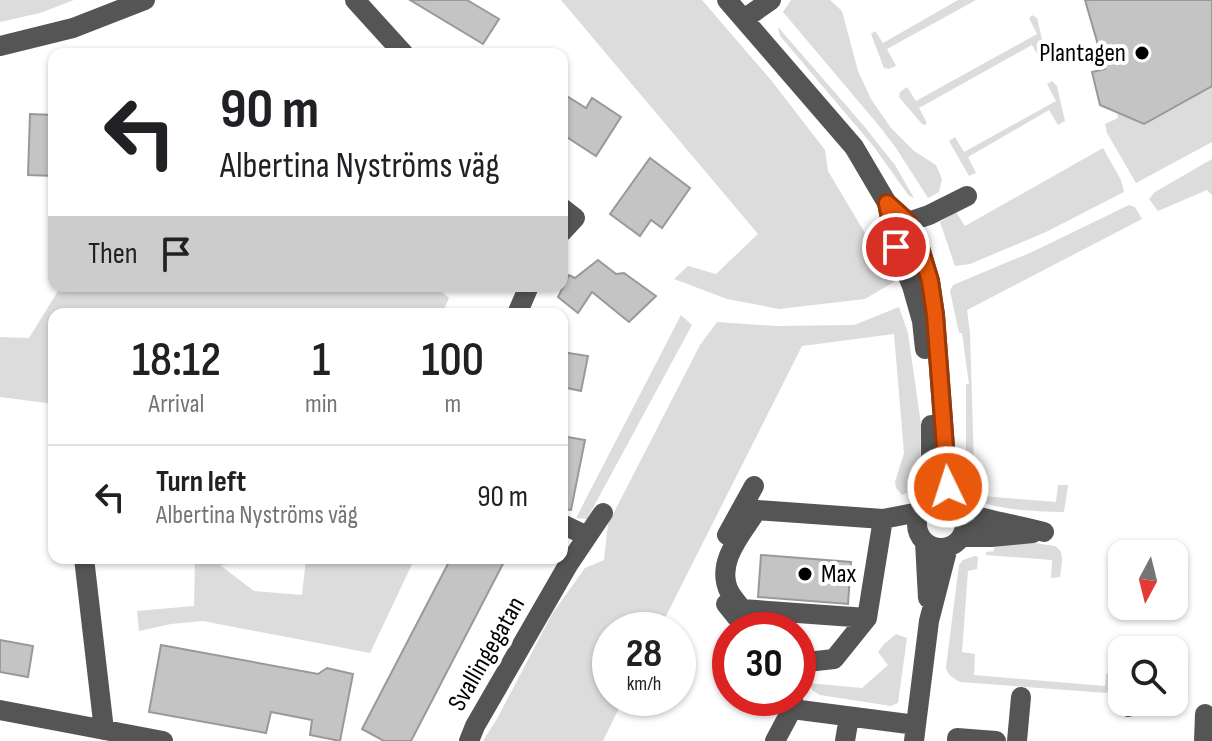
<!DOCTYPE html>
<meta charset="utf-8">
<style>
body{margin:0;font-family:"Sofia Sans Condensed",sans-serif;background:#f2f2f2;color:#202124;height:100vh;display:flex;flex-direction:column;font-size:30px;white-space:nowrap}
*{box-sizing:border-box;margin:0}
p{font-size:26px;color:#757577}
.icon{flex:none;width:44px;height:44px;fill:none;stroke:currentColor;stroke-width:2;stroke-linecap:round;stroke-linejoin:round}
.map{position:relative;flex:1;overflow:hidden}
.side{position:absolute;left:48px;top:308px;width:520px;height:256px;display:flex;flex-direction:column;background:#fff;border-radius:16px;box-shadow:0 2px 6px #0004}
.side>*{flex:none}
.top-card{position:absolute;left:48px;top:48px;width:520px;height:244px;border-radius:16px;box-shadow:0 2px 6px #0004;background:#fff;color:#202124;overflow:hidden}
.needle{width:52px;rotate:187deg}
.controls{position:absolute;left:1108px;top:540px;display:grid;gap:16px}
.controls a{display:grid;place-items:center;width:80px;height:80px;border-radius:16px;background:#fff;box-shadow:0 2px 6px #0004;font-size:40px}
.speed{position:absolute;left:592px;top:612px;display:flex;gap:16px;font-size:40px;font-weight:700;text-align:center}
.speed>*{display:grid;place-content:center;width:104px;height:104px;border-radius:50%;background:#fff;box-shadow:0 2px 6px #0004;line-height:1}
.speed small{font-size:20px;font-weight:400}
.speed .limit{border:12px solid #d22;background:#fff;color:#111}
.pin{position:absolute;display:grid;place-items:center;width:68px;height:68px;color:#fff;margin:-34px;border:4px solid #fff;border-radius:50%;box-shadow:0 2px 8px #0007}
.me{position:absolute;width:88px;margin:-44px;rotate:356deg;stroke-linejoin:round;filter:drop-shadow(0 0 6px #0008)}
.turn{display:flex;align-items:center;gap:28px;height:168px;padding:0 40px;font-size:36px}
.turn .icon{width:104px;height:104px;stroke-width:2.5}
.turn b{display:block;font-size:56px;line-height:68px}
.then{display:flex;align-items:center;height:76px;padding:0 40px;background:#0003;gap:16px;font-size:30px}
.eta{display:flex;justify-content:space-evenly;align-items:center;height:136px;text-align:center}
.eta b{font-size:48px;font-weight:600;line-height:56px}
ul{padding:0;list-style:none}
li{display:flex;align-items:center;gap:24px;height:104px;padding:0 40px;border-top:2px solid #e0e0e0}
li div{flex:1}
li b{display:block;font-size:30px}
li em{font-style:normal}
.map>svg:first-child{display:block}
</style>
<div class="map">
<svg width="1212" height="741" viewBox="0 0 1212 741">
<rect width="100%" height="100%" fill="#fff"/>
<path fill="#dcdcdc" d="M0 0H74L40 13 0 22Z
M561 0H702L771 80 825 150 828 171 894 282 865 299 779 309 727 299 674 279 688 266 716 274 758 234Z
M791 0H830L842 11 858 71 871 99 891 128 914 151 936 165 942 179 939 192 928 198 896 148 880 127 783 12Z
M958 0H976L887 49 896 66 889 69 884 68 871 34 875 31 883 43Z
M1032 15 1037 18 1046 56 1040 59 1032 45 919 108 927 123 925 125 922 124 899 97 900 92 907 87 916 101 1037 34 1029 18Z
M778 27 864 126 895 165 914 198 909 196 874 147 780 36Z
M1052 81 1057 86 1065 121 1058 125 1049 110 968 157 976 173 969 176 949 141 955 137 964 152 1056 101 1047 84Z
M1212 86V142L1136 183 1107 133 1105 124 1118 118 1117 113 1144 124Z
M1103 148 1121 180 1124 192 1046 232 970 264 955 266 940 222 956 212 965 226Z
M1212 159V195L1207 190 1158 211 1149 199 1155 192Z
M1129 205 1135 207 1142 219 967 310 970 333 975 497 967 482 966 470V384H969L962 333H959L950 291 953 285 1032 252Z
M61 286H435L449 298 442 314H54V404L0 397V337L29 338Z
M899 307 908 333 921 424 920 479 912 491 902 495 896 488 895 482 904 453 894 334 802 346 659 630H610V698H624L603 741H483L498 717 552 614 585 568 604 560 608 524 700 345 717 322 775 326 854 325Z
M681 315 692 325 587 519 576 518Z
M1058 485H1068L1064 512C1037 511 1007 511 981 502L982 496 1056 502Z
M1022 541 1055 546C1066 552 1061 567 1060 577L1051 578 1052 560 986 555V552L994 551 995 543Z
M975 556 978 557 977 569 968 571 962 652 975 654 974 675 1105 686 1106 673 1113 675C1113 683 1113 689 1106 693L960 682C953 678 947 675 946 667L959 565 963 560Z
M195 558H297L220 565 254 591 302 595 306 558H415L370 653 203 621 171 624 139 631 137 611 194 606Z
M896 634 907 638 898 703 891 706 820 695 813 691 808 683 862 688 888 665 878 652 884 644Z"/>
<path fill="#c4c4c4" stroke="#999" stroke-width="2" d="M410 0H467L499 19 483 44Z
M1085 0H1212V86L1144 124 1100 105 1092 72 1105 69Z
M562 93 586 108 592 98 621 117 596 156 562 134Z
M30 114 54 115V176L28 175Z
M650 158 690 188 662 228 651 220 640 236 610 214Z
M598 260 616 274 624 273 656 296 629 322 592 292 578 313 558 297 569 275 575 278Z
M562 352 588 356 581 391 562 387Z
M562 436 585 440 571 510 562 509Z
M761 555 851 562 848 604 758 597Z
M451 558H506L411 741H384L362 729Z
M0 640 33 646 28 677 0 672Z
M161 645 318 674 327 668 353 674 340 741 310 735 312 720 271 712 266 733 149 712Z"/>
<g fill="none" stroke-linecap="round" stroke-linejoin="round">
<path stroke="#555" stroke-width="20" d="M355 0 404 54
M727 0 854 147 887 203 908 222 917 238 930 281 935 315 948 487 956 505
M744 19 771 0
M0 46 73 28 145 0
M887 203 896 247 912 286 922 321 925 349
M562 208 575 218 562 232
M908 222 929 215 967 196
M517 314 529 286
M917 524a24 24 0 1 1 48 0a24 24 0 1 1-48 0Z
M929 502 931 488V425
M962 511C988 522 1017 524 1044 532
M562 524 587 536
M727 535 754 486
M962 537H991L1033 533
M925 542 928 598
M84 558 104 730
M726 604 747 630
M867 618 742 609C738 604 733 598 730 593 714 563 742 534 757 510L883 519 919 512
M798 663 834 659 867 618 883 519
M793 698 792 709 916 725
M1128 707 1129 702
M0 710 163 741
M469 741 475 726 568 565 603 513
M775 741 792 709
M845 741 849 717
M914 741 929 621 948 547
M957 741V738L996 741
M1017 741 1021 697
M1204 741 1205 714"/>
</g>
<g fill="none" stroke-linecap="round" stroke-linejoin="round">
<g stroke="#983908" stroke-width="20">
<path id="route" d="M896 247 887 203 908 222 917 238 930 281 935 315 948 487"/>
</g>
<use href="#route" stroke="#ea580c" stroke-width="14"/>
</g>
<g fill="#000" stroke="#fff" stroke-width="3">
<circle cx="1142" cy="53" r="8"/>
<circle cx="805" cy="574" r="8"/>
</g>
<g text-anchor="middle" dominant-baseline="central" stroke-width="8" stroke-linejoin="round" paint-order="stroke">
<g font-size="26" fill="#000" stroke="#fff" text-anchor="end">
<text x="1126" y="53">Plantagen</text>
<text x="821" y="574" text-anchor="start">Max</text>
</g>
<g font-size="26" fill="#000" stroke="#fff">
<text transform="translate(487 654) rotate(-60)">Svallingegatan</text>
</g>
</g>
</svg>
<div class="controls">
<a><svg class="needle" viewBox="-14 -14 28 28"><path d="M0-13l5 13h-10z" fill="#e53935"/><path d="M0 13l5-13h-10z" fill="#757577"/></svg></a>
<a><svg class="icon" aria-label="search" viewBox="0 0 24 24"><circle cx="10" cy="10" r="6"/><path d="M15 15l6 6"/></svg></a>
</div>
<div class="speed"><div>28<small>km/h</small></div><div class="limit">30</div></div>
<div class="pin" style="left:896px;top:247px;background:#d93025"><svg class="icon" aria-label="arrive" viewBox="0 0 24 24"><path d="M6 21V4h12l-3 4 3 4H6"/></svg></div>
<svg class="me" style="left:948px;top:487px" viewBox="-20 -20 40 40"><circle r="17" fill="#ea580c" stroke="#fff" stroke-width="3"/><path d="M0-11L8 9 0 5-8 9z" fill="#fff"/></svg>
<div class="top-card">
<div class="turn"><svg class="icon" aria-label="left" viewBox="0 0 24 24"><path d="M17 20v-9H6M10 6l-5 5 5 5"/></svg><div><b>90 m</b>Albertina Nyströms väg</div></div>
<div class="then">Then<svg class="icon" aria-label="arrive" viewBox="0 0 24 24"><path d="M6 21V4h12l-3 4 3 4H6"/></svg></div>
</div>
<section class="side">
<div class="eta">
<div><b>18:12</b><p>Arrival</p></div>
<div><b>1</b><p>min</p></div>
<div><b>100</b><p>m</p></div>
</div>
<ul>
<li><svg class="icon" aria-label="left" viewBox="0 0 24 24"><path d="M17 20v-9H6M10 6l-5 5 5 5"/></svg><div><b>Turn left</b><p>Albertina Nyströms väg</p></div><em>90 m</em></li>
</ul>
</section>
</div>
